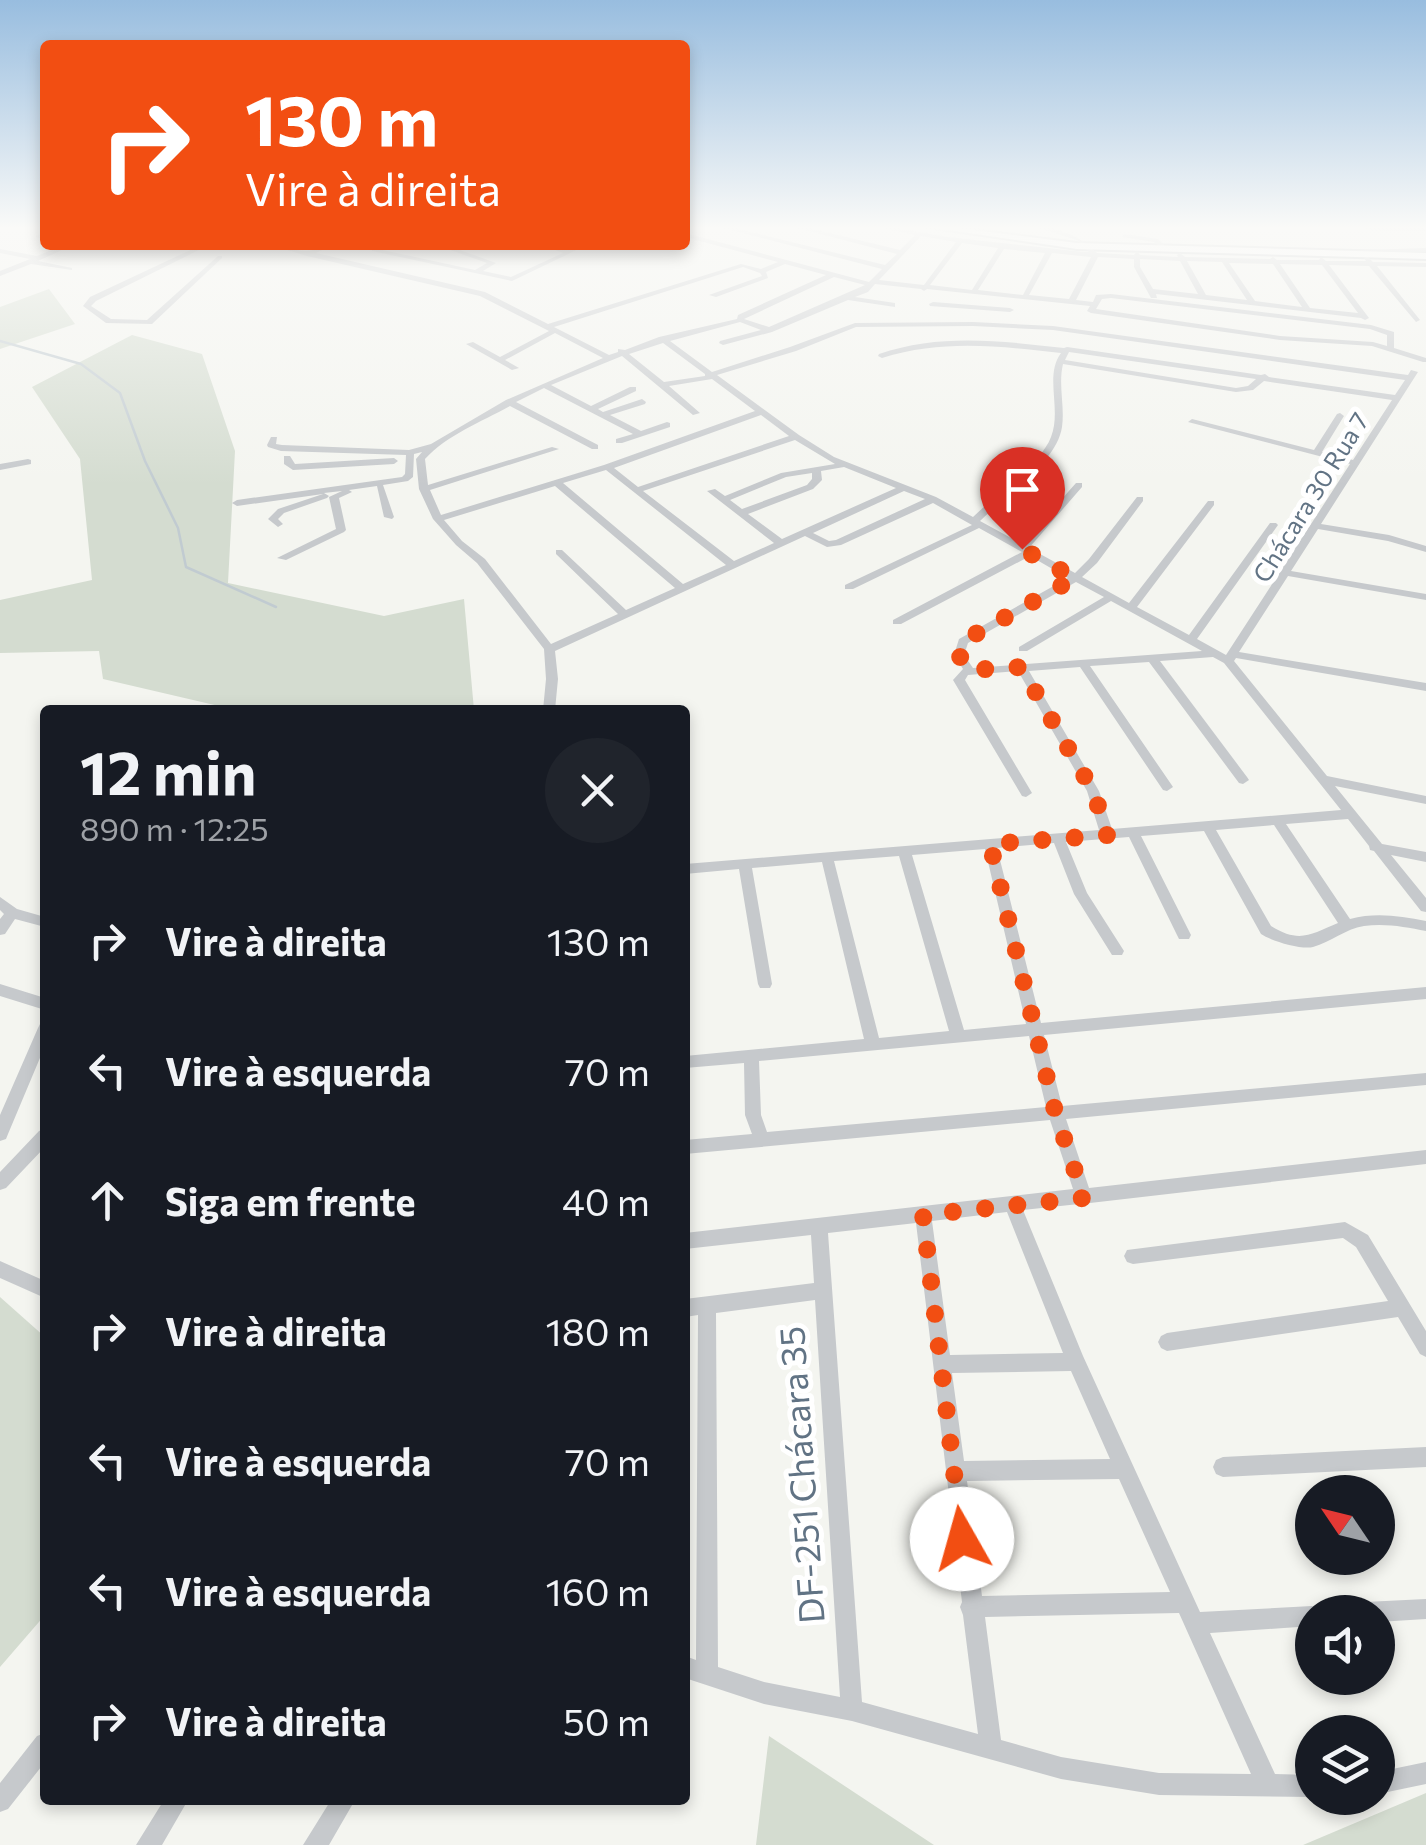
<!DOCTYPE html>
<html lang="pt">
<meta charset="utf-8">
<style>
body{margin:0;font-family:Commissioner,sans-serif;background:#20242c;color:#f1f3f6;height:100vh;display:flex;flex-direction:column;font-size:38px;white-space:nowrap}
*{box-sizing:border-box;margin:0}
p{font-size:32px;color:#9ea1a6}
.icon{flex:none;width:55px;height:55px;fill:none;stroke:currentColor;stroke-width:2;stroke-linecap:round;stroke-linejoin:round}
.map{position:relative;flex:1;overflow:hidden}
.details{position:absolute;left:40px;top:705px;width:650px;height:1100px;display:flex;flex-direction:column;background:#171b24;border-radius:10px;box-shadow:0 5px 15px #0003}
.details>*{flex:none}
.top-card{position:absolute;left:40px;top:40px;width:650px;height:210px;border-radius:10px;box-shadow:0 5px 15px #0003;background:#f24e12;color:#fff;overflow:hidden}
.needle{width:65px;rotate:305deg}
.fabs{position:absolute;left:1295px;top:1475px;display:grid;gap:20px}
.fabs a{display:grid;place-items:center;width:100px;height:100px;border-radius:50%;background:#171b24;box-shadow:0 5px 15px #0003;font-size:50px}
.pin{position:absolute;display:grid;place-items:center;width:85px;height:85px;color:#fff;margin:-102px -42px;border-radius:50% 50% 50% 0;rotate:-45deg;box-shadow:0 0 10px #0007}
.pin .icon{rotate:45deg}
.me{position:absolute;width:110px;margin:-55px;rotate:353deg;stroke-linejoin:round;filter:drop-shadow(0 0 8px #0008)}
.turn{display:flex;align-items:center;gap:35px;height:210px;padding:0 40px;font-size:45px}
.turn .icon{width:130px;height:130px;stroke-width:2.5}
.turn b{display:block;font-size:70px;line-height:85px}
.round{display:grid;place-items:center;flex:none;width:105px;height:105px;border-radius:52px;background:#20242c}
.overview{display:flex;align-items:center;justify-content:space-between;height:170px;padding:0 40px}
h1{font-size:60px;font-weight:700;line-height:75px}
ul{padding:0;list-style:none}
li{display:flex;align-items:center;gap:30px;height:130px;padding:0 40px}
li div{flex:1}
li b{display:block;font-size:38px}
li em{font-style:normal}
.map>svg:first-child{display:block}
</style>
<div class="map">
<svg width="1426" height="1845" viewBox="0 0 1426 1845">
<rect width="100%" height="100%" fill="#f4f5f0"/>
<path fill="#d4dcd0" d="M49 289 75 324 0 349V307Z
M132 335 202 354 235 451 228 583 384 616 464 599 474 710H236L103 679 99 651 0 653V600L92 580 80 459 32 387Z
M0 1297 45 1337V1615L0 1667Z
M769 1736 934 1845H756Z
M1426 1793V1845H1303Z"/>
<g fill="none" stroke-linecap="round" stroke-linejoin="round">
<path stroke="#c1cbd1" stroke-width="2.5" d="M0 341 81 364 120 393 145 461 178 528 186 567 276 607"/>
<g stroke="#b6babe" stroke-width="4">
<path id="major" d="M927 227H950L1077 243 1426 253V259L1077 249Z"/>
</g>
<path fill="#c6c9cc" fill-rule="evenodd" d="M719 227H730L885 265 897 254 794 227H805L900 250 915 235 878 227H891L948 237 1084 252H1089L1077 240 1035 227C1059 227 1080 236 1097 253L1134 255 1137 251 1140 255 1178 257 1177 255 1180 253 1185 257 1270 259 1273 257 1277 260H1319L1321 257 1326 261H1366L1364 258 1367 256 1373 262 1426 263V267L1377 266 1420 320 1416 322 1369 266 1329 265 1369 318 1365 320 1361 318 1156 294 1157 298H1151L1134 267V259L1098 257 1076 300 1093 302 1096 295 1111 294 1371 325 1394 332V348L1426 358V362H1423L1372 346 1280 340 1091 313 1087 311 1090 306 927 289 924 291 921 289 875 284 868 292 855 297 895 303V307L848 300 772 332 723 345 719 343 720 341 761 330 740 322 670 341 712 372 790 347 855 323 973 322 1053 326 1408 375 1411 370 1418 372 1321 524 1389 535 1426 546V552L1388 541 1318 529 1291 571 1426 594V600L1288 576 1239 652 1426 683V691L1236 658 1234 661 1327 776 1426 796V804L1335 786 1382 844 1426 852V862L1391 855 1426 898V912L1421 911 1374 851 1370 850 1369 846 1348 819 1286 824 1350 919C1376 912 1400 916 1426 921V931C1406 927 1385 923 1364 926 1345 929 1331 942 1313 947 1302 950 1271 941 1261 934L1204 831 1141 836 1191 935 1189 939H1179L1177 935 1129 837 1066 842 1087 893 1124 951 1122 955H1112L1074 894 1054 843 997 848 1041 1023 1426 987V999L1044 1035 1062 1106 1426 1073V1085L1066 1119 1089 1188 1426 1150V1164L1090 1203 1084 1206 1079 1204 1023 1210 1083 1356 1200 1612 1312 1606 1319 1609 1321 1612H1312V1626L1210 1633 1275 1774 1312 1775V1797L1159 1795 1061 1779 852 1721 764 1704 685 1678V1656L696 1660 698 1315 685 1317V1299L814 1283 811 1235 685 1249V1233L1073 1189 1050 1120 685 1154V1140L752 1134 745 1115 744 1063 685 1068V1056L864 1039 822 862 752 868 772 984 770 988H760L758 984 739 869 685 874V864L1099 830 1087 791 1018 671 968 675 965 680 1032 793 1026 797 1022 796 953 680 963 669 954 655 959 639 1068 578 1030 556 901 624H893V620L1022 552 979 528 853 589H845V585L972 525 933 503 841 545 827 547 805 536 555 651 558 679 555 710H543L546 679 544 649 477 563 456 545 433 519 419 489 416 459 422 452 414 454 413 477 408 481 383 485 394 517 392 519 384 517 377 486 349 490 352 492 339 498 346 530 344 532 286 560 277 558 336 529 329 497 342 491 324 493 329 496 327 498 284 513 278 519 283 524 278 527 268 519 278 509 323 494 237 506 232 503 237 500 402 477 405 474 406 455 281 451 268 447 267 445 271 437H277L276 444 282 445 409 450 431 444 506 400 603 358 555 333 505 360 519 368 512 370 466 344 473 342 500 357 549 331 480 296 307 256 270 245C282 245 294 251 306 251 316 251 323 245 333 245L316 253 485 292 548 324 741 264 761 269 778 262 685 237V233L869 282 882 269ZM921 236 956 242 924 285 879 280ZM962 243 998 248 972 290 930 285ZM1004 249 1045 253 1023 295 978 290ZM1052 253 1091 257 1069 299 1029 295ZM1140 259 1180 261 1198 294 1153 289 1140 267ZM1187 261 1222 262 1247 300 1206 295ZM1229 263 1273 264 1302 307 1255 301ZM785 264 826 275 738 315 737 319 659 337 625 350 618 349V352L609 355 554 327 743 267 760 273 762 276 709 295 716 297 768 278 766 272ZM1280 264 1322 265 1358 313 1310 308ZM834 277 865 285 769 327 744 319ZM1111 298 1370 329 1387 335V346L1373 342 1280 336 1096 309 1102 299ZM973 326 1053 330 1405 380 1395 395 1269 377 1265 374 1261 375 1067 347 1064 348C1001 341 940 333 879 354L878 356 882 358C943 339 998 346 1061 353 1044 376 1062 409 1051 437 1041 464 994 496 973 517L936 497 834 457 799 435 717 375 796 351 856 327ZM663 343 705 374V376L664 382 629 354ZM1069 352 1256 379 1248 386 1236 388 1065 360ZM622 356 693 415 700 413 669 386 712 379 755 411 604 465 441 515 430 490 559 449 552 447 428 485 425 459C447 435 481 422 510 406L592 449H598V445L516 402 544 388 633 434 616 439V443H622L670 427V423L667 422 641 431 610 415 645 404 646 402 642 399 603 412 598 409 636 391V387H630L591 406 551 385ZM1063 364 1236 392 1253 390 1264 381 1392 400 1353 460 1322 452 1344 416 1340 413 1337 414 1314 450 1192 419 1188 422 1350 464 1226 655 1197 639 1278 525 1276 523H1270L1189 635 1137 607 1214 505V501H1208L1129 603 1082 577 1097 563 1143 501V497H1137L1089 559 1075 573 1029 548 1082 487V483H1076L1022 544 980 521C1004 497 1057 462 1062 427 1065 406 1058 385 1063 364ZM761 415 789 436 638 487 614 468ZM795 440 835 464 781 473 725 496 715 489 707 491 774 543 734 561 643 491ZM844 467 896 488 782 539 748 514 813 489 822 480 821 471ZM606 470 726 565 683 584 563 483ZM812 473V479L807 485 742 509 730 500 786 477ZM555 486 675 588 626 610 562 550H556V554L618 614 551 644 485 559 462 541 444 520ZM904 491 925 499 836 540 829 541 813 533ZM1076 582 1104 597 1019 647V651H1027L1111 601 1202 651 973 668 964 655 968 643ZM1213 657 1224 663 1341 810 1112 829 1099 791 1029 671 1080 667 1163 790 1167 791 1173 787 1171 784 1090 666 1149 662 1239 783 1243 784 1249 780 1247 777 1160 661ZM1274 825 1338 923C1311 934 1300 944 1271 926L1216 830ZM985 849 1026 1024 964 1030 912 855ZM899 856 949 1031 879 1038 834 861ZM1029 1036 1046 1107 767 1132 761 1115 759 1061ZM1007 1212 1063 1353 950 1355 932 1221ZM916 1223 962 1602 960 1607 963 1615 978 1734 862 1702 828 1233ZM815 1300 840 1697 764 1682 718 1667 716 1313ZM1071 1371 1110 1459 964 1461 952 1373ZM1119 1479 1170 1592 982 1596 967 1481ZM1179 1613 1251 1774 1159 1773 1061 1757 1001 1740 985 1617Z
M1365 227H1426V231L1368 230Z
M1124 234 1158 239 1168 249 1163 250 1154 242 1122 237Z
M36 235 45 236V240L36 237Z
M64 245H73L38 261 72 268V270L31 264 0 276V271L30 259 0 253V249L37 256Z
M201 245H209L96 301 91 306 111 319 147 320 218 256H222V258L152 324 106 323 83 306 90 297Z
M372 245H378V249L475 270 487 263 436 245H446L496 263 483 271 511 277 563 253 542 245H552L568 250 579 245H587L512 281 372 251Z
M607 245H617L610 248Z
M1426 248V252L1333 255 1330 253 1333 251Z
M933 302 1010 308 1014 310 1010 312 930 306 929 304Z
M284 456H290L295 464 394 458 398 461 394 464 293 470 284 464Z
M28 459 31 460V464L0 470V464Z
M0 897 17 909 45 917V927L15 919 5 934 0 935V919L4 914 0 910Z
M0 984 45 998V1010L0 996Z
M45 1022V1046L8 1134 6 1139 0 1141V1115L38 1028 40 1024Z
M45 1129V1147L6 1188 0 1190V1172L39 1131Z
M1345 1222 1368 1235 1426 1331V1357L1420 1354 1398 1317 1167 1351 1161 1348 1158 1342 1161 1336 1167 1333 1388 1301 1356 1247 1343 1238 1133 1264 1127 1262 1124 1256 1127 1250Z
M0 1261 45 1281V1298L0 1278Z
M1426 1447V1467L1223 1477 1216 1474 1213 1467 1216 1460 1223 1457Z
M1426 1599V1619L1378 1622V1612H1355L1358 1605 1365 1602Z
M45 1733V1762L8 1809 0 1812V1783L37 1736Z
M1426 1762V1784L1378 1794V1772Z
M164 1800H188L162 1845H136Z
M331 1800H355L329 1845H303Z"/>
<use href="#major" fill="#fff" fill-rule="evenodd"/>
</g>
<linearGradient id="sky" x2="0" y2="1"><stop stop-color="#98bddf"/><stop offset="0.47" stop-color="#fafaf8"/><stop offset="1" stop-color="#fafaf8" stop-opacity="0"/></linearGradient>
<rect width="1426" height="485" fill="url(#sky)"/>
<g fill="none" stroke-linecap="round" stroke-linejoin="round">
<path stroke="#f24e12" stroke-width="18" stroke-dasharray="0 32.4" d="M962 1539 923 1215 1084 1198 1055 1111 990 844 1108 835 1093 791 1021 667 968 670 959 655 963 641 1075 578 1022 549"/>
</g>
<g text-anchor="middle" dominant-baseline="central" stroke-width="10" stroke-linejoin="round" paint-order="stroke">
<g font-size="25" fill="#617384" stroke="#fff">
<text transform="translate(1310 497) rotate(-58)">Chácara 30 Rua 7</text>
</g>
<g font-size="35" fill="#617384" stroke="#fff">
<text transform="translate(800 1475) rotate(-94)">DF-251 Chácara 35</text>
</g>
</g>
</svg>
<div class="fabs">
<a><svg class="needle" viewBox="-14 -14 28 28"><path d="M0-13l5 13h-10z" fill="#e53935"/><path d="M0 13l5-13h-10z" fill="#9ea1a6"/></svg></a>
<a><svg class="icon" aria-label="sound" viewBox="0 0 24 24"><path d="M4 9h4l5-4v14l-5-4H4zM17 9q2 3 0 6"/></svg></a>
<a><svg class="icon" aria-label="layers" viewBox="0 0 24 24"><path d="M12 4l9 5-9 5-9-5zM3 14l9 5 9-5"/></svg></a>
</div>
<div class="pin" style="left:1022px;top:549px;background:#d93025"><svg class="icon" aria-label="arrive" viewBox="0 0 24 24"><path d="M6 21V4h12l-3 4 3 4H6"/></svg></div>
<svg class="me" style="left:962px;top:1539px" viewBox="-20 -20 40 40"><circle r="19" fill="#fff"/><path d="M0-13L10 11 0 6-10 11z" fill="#f24e12"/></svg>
<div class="top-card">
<div class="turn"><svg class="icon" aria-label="right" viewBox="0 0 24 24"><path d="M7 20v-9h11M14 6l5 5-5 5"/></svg><div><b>130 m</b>Vire à direita</div></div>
</div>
<section class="details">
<div class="overview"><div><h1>12 min</h1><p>890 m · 12:25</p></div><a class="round"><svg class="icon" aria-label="close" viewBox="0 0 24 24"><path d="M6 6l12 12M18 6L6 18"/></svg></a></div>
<ul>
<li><svg class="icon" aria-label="right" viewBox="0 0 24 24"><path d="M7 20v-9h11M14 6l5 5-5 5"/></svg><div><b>Vire à direita</b></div><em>130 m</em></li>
<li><svg class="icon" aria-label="left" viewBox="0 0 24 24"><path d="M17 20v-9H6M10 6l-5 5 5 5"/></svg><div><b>Vire à esquerda</b></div><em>70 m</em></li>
<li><svg class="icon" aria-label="ahead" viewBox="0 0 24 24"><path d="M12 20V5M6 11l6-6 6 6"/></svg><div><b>Siga em frente</b></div><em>40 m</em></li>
<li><svg class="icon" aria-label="right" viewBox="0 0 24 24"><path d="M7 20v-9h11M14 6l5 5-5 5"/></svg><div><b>Vire à direita</b></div><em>180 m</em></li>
<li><svg class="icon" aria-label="left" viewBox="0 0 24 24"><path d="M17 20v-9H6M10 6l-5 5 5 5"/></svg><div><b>Vire à esquerda</b></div><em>70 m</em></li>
<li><svg class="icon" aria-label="left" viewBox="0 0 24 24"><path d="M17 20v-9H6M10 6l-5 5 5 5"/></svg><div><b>Vire à esquerda</b></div><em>160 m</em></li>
<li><svg class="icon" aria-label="right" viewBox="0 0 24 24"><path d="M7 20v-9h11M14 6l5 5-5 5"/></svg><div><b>Vire à direita</b></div><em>50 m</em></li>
</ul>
</section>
</div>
